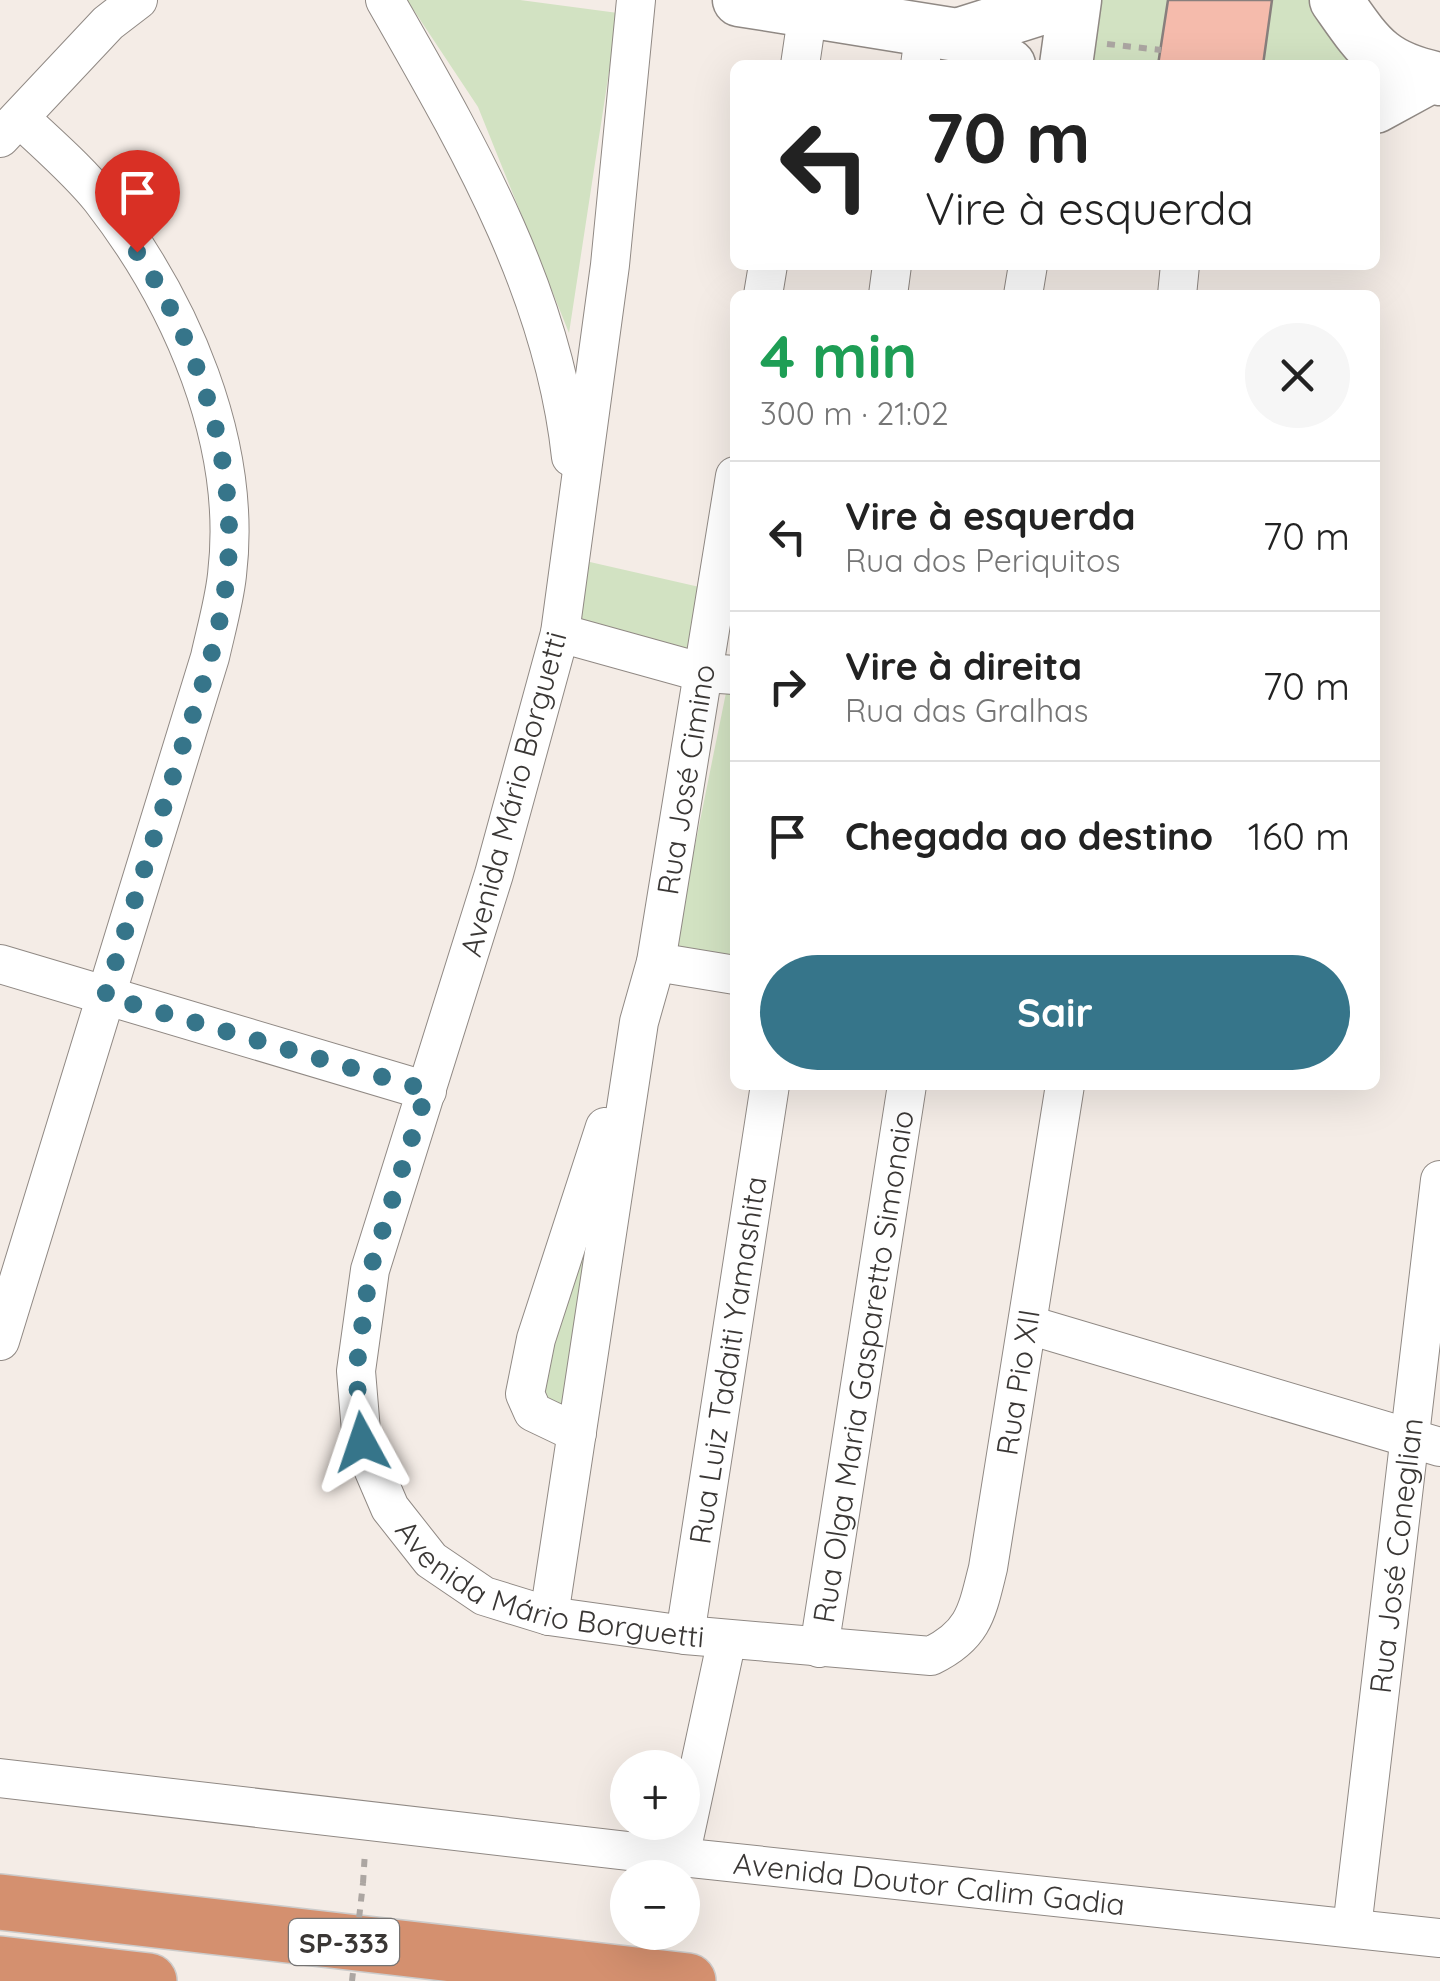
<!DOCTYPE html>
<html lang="pt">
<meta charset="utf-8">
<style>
body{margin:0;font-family:Quicksand,sans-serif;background:#f6f6f6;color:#222;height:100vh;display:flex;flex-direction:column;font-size:38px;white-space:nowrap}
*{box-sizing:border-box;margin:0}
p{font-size:32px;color:#767676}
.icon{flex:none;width:55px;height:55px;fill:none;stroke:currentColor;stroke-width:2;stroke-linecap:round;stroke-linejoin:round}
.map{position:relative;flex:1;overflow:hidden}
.panel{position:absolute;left:730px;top:290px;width:650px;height:800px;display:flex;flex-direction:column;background:#fff;border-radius:15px;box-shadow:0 10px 40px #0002}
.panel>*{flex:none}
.hud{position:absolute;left:730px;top:60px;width:650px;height:210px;border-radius:15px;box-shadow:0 10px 40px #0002;background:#fff;color:#222;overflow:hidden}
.buttons{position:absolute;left:610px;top:1750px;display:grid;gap:20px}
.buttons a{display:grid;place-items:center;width:90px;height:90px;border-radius:50%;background:#fff;box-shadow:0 10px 40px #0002;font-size:50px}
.pin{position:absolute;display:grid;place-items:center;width:85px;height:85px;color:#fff;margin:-102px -42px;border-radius:50% 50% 50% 0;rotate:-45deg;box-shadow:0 0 10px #0007}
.pin .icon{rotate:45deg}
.me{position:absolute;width:110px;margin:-55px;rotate:355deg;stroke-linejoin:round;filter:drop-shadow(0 0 8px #0008)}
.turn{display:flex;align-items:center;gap:35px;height:210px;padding:0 30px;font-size:45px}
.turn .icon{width:130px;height:130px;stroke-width:2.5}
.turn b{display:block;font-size:70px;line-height:85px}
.round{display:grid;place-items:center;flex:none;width:105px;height:105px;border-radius:52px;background:#f6f6f6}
.head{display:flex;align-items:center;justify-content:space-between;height:170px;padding:0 30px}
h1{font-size:60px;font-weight:700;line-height:75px;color:#1e9e55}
.cta{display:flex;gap:20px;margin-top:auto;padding:20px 30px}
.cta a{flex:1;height:115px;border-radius:60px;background:#36758a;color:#fff;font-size:40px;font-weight:700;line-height:115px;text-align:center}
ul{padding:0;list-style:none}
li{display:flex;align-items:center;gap:30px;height:150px;padding:0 30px;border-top:2px solid #e0e0e0}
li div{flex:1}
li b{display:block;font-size:38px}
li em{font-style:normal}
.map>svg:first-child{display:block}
</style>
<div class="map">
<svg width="1440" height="1981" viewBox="0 0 1440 1981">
<rect width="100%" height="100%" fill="#f4ece6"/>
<path fill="#d2e2c2" d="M407 0H520L618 13 569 333 478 107Z
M1101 0H1310L1347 56 1348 65H1078L1091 8Z
M568 557 717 591 704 673 560 633Z
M729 678 735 679V961L674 949Z
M615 1095 567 1430 549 1422 536 1339Z"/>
<path fill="#f5bbac" stroke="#887f7d" stroke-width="2.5" d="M1168 0H1272L1263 65H1158Z"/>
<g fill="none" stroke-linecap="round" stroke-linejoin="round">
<g stroke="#908984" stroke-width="40">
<g id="street">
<path d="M385 0C467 144 553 289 571 457"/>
<path id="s1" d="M636 0 610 265 560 633 494 874 370 1270 356 1371 362 1443 390 1508 431 1560 484 1596 549 1616 685 1635 931 1656C974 1635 977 1612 988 1568L1065 1085"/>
<path d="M800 65 808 11"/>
<path d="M920 65 925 30"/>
<path d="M0 138 108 23 138 0"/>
<path d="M763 295 768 265"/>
<path d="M888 295 892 265"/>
<path d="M1023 295 1028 265"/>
<path d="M1177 295 1180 265"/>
<path d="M560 633 704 673 735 675"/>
<path d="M656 962 735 975"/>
<path d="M0 964 427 1091"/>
<path d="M1029 1325 1440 1447"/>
<path d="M0 1341 210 657C216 630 224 602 227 575 243 442 181 302 101 199 78 170 47 144 20 118"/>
<path d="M577 1433 533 1412 525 1394 536 1339 605 1127"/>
<path id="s2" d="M549 1616 639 1022 656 962 735 476"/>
<path id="s3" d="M685 1635 770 1085"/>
<path id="s4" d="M819 1648 907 1085"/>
<path id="s5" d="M0 1778 680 1857 1440 1938"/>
<path d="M680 1857 727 1639"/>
<path id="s6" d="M1352 1928 1440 1180"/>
</g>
</g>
<g stroke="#908984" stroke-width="55">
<path id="secondary" d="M739 0 957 35 1009 65
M1336 0C1369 47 1380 67 1440 79
M957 35 1068 0
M1066 65 1075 0
M1375 107 1430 77"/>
</g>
<g stroke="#cccbca" stroke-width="58">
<path id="highway" d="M0 1902 688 1981
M0 1964 149 1981"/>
</g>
<path stroke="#aca6a2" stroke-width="6" stroke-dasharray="8 8" stroke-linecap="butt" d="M1107 44 1161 50
M363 1883 365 1852"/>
<use href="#street" stroke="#fff" stroke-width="38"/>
<use href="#secondary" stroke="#fff" stroke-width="52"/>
<use href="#highway" stroke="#d4906f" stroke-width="55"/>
<path stroke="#aca6a2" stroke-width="6" stroke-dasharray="8 8" stroke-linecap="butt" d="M352 1981 363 1883"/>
</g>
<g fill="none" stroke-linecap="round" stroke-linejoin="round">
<path stroke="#36758a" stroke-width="18" stroke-dasharray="0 32.4" d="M137 252C198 342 239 464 227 574 221 636 198 698 179 757 154 837 130 916 105 996L427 1090 370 1270 356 1371 362 1442"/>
</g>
<g text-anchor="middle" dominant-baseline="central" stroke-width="8" stroke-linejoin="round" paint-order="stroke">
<rect fill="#fff" stroke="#757372" stroke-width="2.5" x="289" y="1919" width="110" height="46" rx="8"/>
<g font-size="28" font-weight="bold" fill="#3a3735">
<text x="344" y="1942">SP-333</text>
</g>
<g font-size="30" fill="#3a3735" stroke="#fff">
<text stroke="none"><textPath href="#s2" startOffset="848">Rua José Cimino</textPath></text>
<text transform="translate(513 794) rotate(-75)">Avenida Mário Borguetti</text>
<text stroke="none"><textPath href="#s3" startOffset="278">Rua Luiz Tadaiti Yamashita</textPath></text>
<text stroke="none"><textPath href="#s4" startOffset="285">Rua Olga Maria Gasparetto Simonaio</textPath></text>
<text stroke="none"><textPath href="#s1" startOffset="2428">Rua Pio XII</textPath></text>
<text stroke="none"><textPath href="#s6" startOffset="375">Rua José Coneglian</textPath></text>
<text stroke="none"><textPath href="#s1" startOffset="1735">Avenida Mário Borguetti</textPath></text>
<text stroke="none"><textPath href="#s5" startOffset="935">Avenida Doutor Calim Gadia</textPath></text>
</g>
</g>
</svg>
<div class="buttons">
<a>+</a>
<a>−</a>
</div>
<div class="pin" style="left:137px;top:252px;background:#d93025"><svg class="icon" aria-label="arrive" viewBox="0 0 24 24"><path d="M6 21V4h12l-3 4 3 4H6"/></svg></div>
<svg class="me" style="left:362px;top:1442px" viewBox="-20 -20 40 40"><path d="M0-17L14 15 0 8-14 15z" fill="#36758a" stroke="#fff" stroke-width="4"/></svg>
<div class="hud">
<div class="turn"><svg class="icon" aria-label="left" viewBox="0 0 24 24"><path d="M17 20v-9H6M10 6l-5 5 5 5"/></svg><div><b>70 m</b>Vire à esquerda</div></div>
</div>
<section class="panel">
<div class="head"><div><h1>4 min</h1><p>300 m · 21:02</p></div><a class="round"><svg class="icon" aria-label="close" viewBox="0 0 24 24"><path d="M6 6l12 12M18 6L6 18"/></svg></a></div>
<ul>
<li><svg class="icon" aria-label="left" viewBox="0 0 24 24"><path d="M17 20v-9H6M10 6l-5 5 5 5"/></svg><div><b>Vire à esquerda</b><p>Rua dos Periquitos</p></div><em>70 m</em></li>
<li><svg class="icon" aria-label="right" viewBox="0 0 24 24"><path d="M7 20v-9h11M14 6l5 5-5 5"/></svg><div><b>Vire à direita</b><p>Rua das Gralhas</p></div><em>70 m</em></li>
<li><svg class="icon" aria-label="arrive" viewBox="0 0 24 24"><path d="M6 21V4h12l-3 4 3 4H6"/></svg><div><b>Chegada ao destino</b></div><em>160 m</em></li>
</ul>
<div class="cta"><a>Sair</a></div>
</section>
</div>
